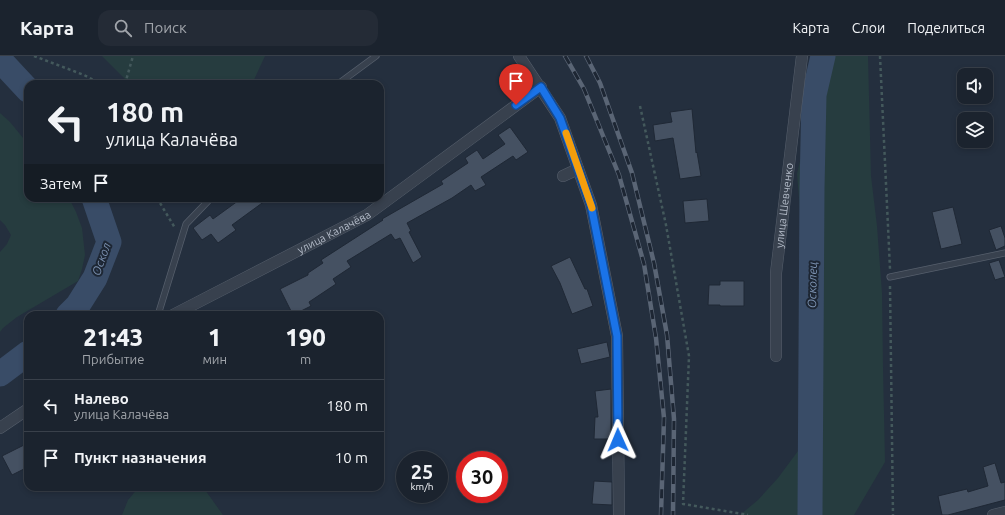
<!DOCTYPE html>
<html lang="ru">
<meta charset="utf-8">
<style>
body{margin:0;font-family:Ubuntu,sans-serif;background:#242b36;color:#f1f3f6;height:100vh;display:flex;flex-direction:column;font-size:15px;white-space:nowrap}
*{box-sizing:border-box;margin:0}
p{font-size:13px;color:#a0a4aa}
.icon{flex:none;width:22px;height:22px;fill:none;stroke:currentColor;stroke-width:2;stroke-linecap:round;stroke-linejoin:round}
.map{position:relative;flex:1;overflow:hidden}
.panel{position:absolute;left:24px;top:255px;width:360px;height:180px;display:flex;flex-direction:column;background:#1b232e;border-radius:12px;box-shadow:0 2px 6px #0003,0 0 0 1px #39404a}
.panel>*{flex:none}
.hud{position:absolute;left:24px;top:24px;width:360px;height:122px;border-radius:12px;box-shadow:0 2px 6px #0003,0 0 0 1px #39404a;background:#1b232e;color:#f1f3f6;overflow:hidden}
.buttons{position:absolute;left:957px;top:12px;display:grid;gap:8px}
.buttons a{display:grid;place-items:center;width:36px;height:36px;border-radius:8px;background:#1b232e;box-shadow:0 2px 6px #0003,0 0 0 1px #39404a;font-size:20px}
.speed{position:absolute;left:396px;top:395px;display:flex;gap:8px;font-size:20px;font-weight:700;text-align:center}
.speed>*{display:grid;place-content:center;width:52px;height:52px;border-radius:50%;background:#1b232e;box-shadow:0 2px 6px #0003,0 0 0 1px #39404a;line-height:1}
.speed small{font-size:10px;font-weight:400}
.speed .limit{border:6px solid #d22;background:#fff;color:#111}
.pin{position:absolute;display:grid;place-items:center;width:34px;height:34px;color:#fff;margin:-41px -17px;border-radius:50% 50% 50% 0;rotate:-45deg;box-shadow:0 0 4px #0007}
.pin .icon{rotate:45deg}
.me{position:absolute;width:44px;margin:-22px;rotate:359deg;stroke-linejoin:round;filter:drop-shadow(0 0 3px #0008)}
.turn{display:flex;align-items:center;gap:14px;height:84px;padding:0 16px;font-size:18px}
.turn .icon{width:52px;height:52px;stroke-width:2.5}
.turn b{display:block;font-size:28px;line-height:34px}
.then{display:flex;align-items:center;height:38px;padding:0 16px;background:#0003;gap:8px;font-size:15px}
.eta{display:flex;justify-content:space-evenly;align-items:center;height:68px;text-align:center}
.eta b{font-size:24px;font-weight:800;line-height:28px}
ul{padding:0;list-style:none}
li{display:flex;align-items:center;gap:12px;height:52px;padding:0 16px;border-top:1px solid #39404a}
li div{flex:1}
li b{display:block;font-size:15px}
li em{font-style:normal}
header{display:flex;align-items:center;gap:24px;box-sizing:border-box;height:56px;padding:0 20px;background:#1b232e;border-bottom:1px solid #39404a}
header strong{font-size:19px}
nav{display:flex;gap:22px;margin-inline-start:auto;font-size:14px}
.search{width:280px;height:36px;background:#242b36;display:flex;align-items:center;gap:10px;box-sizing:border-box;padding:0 14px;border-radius:12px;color:#a0a4aa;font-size:15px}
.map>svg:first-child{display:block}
</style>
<header>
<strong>Карта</strong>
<div class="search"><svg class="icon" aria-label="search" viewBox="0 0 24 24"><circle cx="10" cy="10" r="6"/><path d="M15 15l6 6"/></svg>Поиск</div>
<nav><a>Карта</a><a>Слои</a><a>Поделиться</a></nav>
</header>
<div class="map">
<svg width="1005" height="459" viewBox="0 0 1005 459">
<rect width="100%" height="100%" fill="#242f3e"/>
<path fill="#263c3f" d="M102 0H265L252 28H130Z
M816 0H868L871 120 877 170 882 237 883 311 885 406 854 459H740L758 444 778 422 798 395 806 372 810 346 807 286 806 226 797 118 807 75 815 37Z
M0 57 10 66 28 88V142H69L76 156 82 172 85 199 82 213 78 225 17 261 3 272 0 276V196L7 188 11 179 5 169 0 164Z
M139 431H203L223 459H122L128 444Z"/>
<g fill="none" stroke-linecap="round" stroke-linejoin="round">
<path stroke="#394c67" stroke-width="25" d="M0 4 28 34
M68 259 78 249 95 222 109 186 94 142
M0 318 28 297
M810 459 812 132 814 39 823 0"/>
</g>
<path fill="#455162" stroke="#1f2835" d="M692 53 696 97 697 96 701 120 680 123 673 82 655 85 653 69 672 66 670 56Z
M510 71 528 96 516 104 513 100 481 121 486 129 475 135 471 129 452 142 407 167 411 175 409 176 422 201 413 207 400 182 395 184 391 178 347 205 351 211 333 223 336 228 309 246 311 250 293 259 280 233 308 219V217L323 207 321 204 383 164 382 163 443 128 441 125 468 107 465 102 477 94 483 103 505 88 498 79Z
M242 142H269L232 169 236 174 218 187 211 178 202 184 193 172 210 159 213 163Z
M707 143 709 165 685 167 683 145Z
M953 151 962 188 941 193 932 156Z
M1001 170 1005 182V190L996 194 989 174Z
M570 201 585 233H587L593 250 572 258 560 227 551 210Z
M999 204 1005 221 995 224 989 207Z
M720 225H744V250H720V249H708L709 229H720Z
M607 286 610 301 581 308 577 293Z
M611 333V383H594L595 361H598L595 335Z
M28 387V411L12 419 2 400Z
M995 407 1001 427 1005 426V444L948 459H942L938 440 967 433 968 436 988 430 983 411Z
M594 425 612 426V449L592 448Z"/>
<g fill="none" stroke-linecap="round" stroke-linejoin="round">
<g stroke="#565f6c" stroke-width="7">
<path id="lane" d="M338 28 376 0
M890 221 1005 197
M158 259 186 168 211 142"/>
</g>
<g stroke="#565f6c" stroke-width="12">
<g id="street">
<path d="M519 0 560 62 591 149 617 280 619 459"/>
<path d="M563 120 578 113"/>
<path id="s1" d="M173 259 367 159 541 31"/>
<path id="s2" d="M776 300V217L802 0"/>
<path d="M0 372 28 353"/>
<path d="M993 459 1005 456"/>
</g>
</g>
<path stroke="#44595c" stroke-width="2.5" stroke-dasharray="3 3" stroke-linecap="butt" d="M34 0 84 19 101 28
M880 0 890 213
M125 28 133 0
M640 50 666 169 689 300 683 448 748 459
M157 142 175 172
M890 230 893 459"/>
<use href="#lane" stroke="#38414e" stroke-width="5.5"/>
<use href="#street" stroke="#38414e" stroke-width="11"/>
<g stroke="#5a6575" stroke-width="4.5">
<path id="rail" d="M565 0 584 33 619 119 644 208 656 282 664 362 661 459
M586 0 600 27 632 117 654 207 667 279 674 363 673 459"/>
</g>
<use href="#rail" stroke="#1d2633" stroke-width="3" stroke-dasharray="9" stroke-linecap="butt"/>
</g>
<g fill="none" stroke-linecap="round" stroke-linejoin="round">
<g stroke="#114b97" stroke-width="10">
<path id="route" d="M516 49 541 31 560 62 591 149 617 280 618 384"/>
</g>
<use href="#route" stroke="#1a73e8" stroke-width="7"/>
<path stroke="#f59e0b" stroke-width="7" d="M566 77 592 152"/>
</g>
<g text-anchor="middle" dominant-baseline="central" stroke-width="4" stroke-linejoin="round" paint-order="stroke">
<g font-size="11" fill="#b4bcc9" stroke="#1d2633">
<text stroke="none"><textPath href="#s2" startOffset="151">улица Шевченко</textPath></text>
<text stroke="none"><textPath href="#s1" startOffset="181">улица Калачёва</textPath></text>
</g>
<g font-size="12" font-style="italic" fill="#7c92b1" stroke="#1d2633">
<text transform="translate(101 203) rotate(-70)">Оскол</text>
<text transform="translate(812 229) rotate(-89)">Осколец</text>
</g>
</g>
</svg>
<div class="buttons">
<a><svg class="icon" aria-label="sound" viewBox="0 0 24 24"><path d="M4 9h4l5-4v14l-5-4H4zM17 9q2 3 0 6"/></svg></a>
<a><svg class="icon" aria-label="layers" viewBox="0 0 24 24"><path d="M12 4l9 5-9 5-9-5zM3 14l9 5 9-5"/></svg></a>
</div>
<div class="speed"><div>25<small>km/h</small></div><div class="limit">30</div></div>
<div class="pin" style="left:516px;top:49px;background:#d93025"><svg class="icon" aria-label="arrive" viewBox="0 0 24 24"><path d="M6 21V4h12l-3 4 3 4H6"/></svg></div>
<svg class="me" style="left:618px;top:384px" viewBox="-20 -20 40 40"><path d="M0-17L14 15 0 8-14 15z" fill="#1a73e8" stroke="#fff" stroke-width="4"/></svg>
<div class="hud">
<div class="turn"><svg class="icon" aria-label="left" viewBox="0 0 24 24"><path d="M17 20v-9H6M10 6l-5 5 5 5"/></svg><div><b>180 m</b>улица Калачёва</div></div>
<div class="then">Затем<svg class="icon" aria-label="arrive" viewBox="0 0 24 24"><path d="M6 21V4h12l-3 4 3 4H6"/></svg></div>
</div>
<section class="panel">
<div class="eta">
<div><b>21:43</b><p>Прибытие</p></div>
<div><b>1</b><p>мин</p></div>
<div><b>190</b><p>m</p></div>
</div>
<ul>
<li><svg class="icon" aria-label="left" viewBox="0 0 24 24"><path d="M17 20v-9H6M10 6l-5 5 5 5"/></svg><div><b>Налево</b><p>улица Калачёва</p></div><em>180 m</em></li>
<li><svg class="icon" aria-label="arrive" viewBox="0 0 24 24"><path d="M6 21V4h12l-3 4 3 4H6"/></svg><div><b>Пункт назначения</b></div><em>10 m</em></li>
</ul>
</section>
</div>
